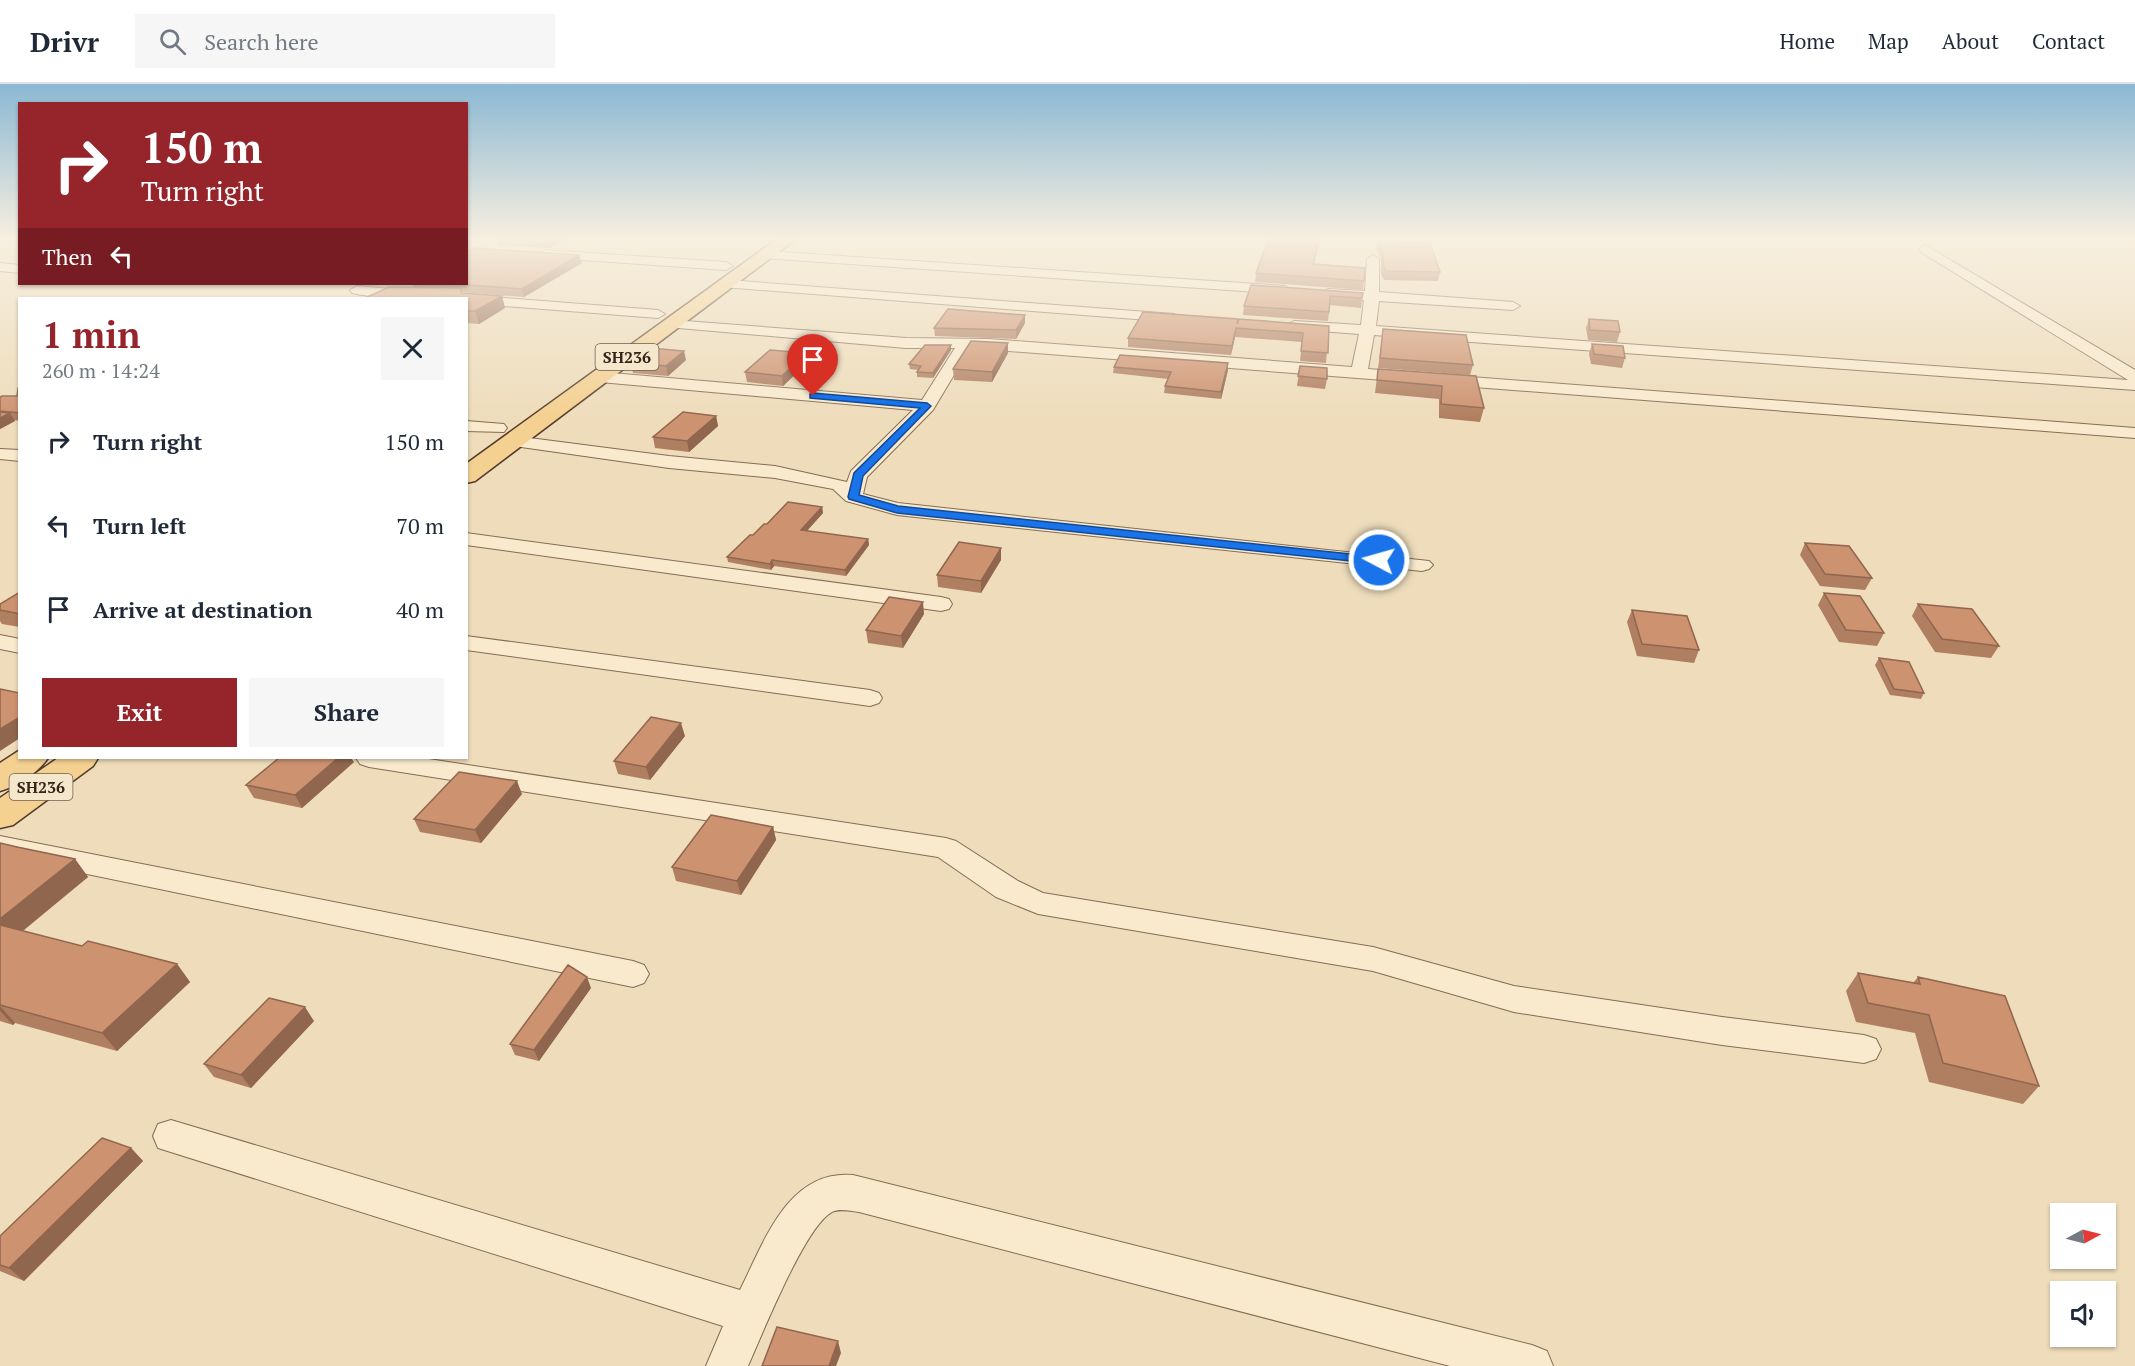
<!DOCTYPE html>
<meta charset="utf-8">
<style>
body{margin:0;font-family:"PT Serif",serif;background:#f6f6f7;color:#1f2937;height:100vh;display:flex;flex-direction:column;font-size:22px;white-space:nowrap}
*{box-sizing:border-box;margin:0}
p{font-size:20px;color:#747a83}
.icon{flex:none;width:33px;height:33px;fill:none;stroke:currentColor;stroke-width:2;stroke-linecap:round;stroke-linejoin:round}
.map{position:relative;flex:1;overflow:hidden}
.sheet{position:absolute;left:18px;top:213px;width:450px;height:462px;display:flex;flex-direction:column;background:#fff;border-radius:0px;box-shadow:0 2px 4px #0004}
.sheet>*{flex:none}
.top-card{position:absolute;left:18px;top:18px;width:450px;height:183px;border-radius:0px;box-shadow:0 2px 4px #0004;background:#95242b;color:#fff;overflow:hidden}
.needle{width:39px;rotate:83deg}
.tools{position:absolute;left:2050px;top:1119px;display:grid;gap:12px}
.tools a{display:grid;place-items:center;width:66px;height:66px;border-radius:0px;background:#fff;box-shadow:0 2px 4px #0004;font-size:30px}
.pin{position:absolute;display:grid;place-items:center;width:51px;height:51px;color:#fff;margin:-62px -26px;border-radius:50% 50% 50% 0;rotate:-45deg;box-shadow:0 0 6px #0007}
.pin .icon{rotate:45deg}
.me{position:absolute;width:66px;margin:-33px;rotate:276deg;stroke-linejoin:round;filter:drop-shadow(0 0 4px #0008)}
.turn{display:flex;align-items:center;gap:21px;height:126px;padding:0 24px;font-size:27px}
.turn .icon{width:78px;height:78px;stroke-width:2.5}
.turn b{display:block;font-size:42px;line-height:51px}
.then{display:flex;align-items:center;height:57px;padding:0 24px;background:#0003;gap:12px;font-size:22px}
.round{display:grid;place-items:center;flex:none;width:63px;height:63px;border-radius:0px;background:#f6f6f7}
.headline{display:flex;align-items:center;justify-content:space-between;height:102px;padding:0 24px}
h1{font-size:36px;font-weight:700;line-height:45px;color:#95242b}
.action{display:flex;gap:12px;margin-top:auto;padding:12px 24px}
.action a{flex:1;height:69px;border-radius:0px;background:#95242b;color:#fff;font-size:24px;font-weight:700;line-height:69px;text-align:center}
.action a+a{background:#f6f6f7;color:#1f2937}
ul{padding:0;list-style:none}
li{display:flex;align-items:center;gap:18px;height:84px;padding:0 24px}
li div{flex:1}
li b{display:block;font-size:22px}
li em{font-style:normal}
header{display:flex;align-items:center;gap:36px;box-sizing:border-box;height:84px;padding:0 30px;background:#fff;border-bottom:2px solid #e0e1e3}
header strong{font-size:28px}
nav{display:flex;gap:33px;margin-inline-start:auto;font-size:21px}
.search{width:420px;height:54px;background:#f6f6f7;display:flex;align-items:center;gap:15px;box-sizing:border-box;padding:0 21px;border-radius:0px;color:#747a83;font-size:22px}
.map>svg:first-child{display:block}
</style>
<header>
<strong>Drivr</strong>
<div class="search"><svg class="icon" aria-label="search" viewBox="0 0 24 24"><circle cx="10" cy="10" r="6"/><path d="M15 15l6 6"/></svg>Search here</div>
<nav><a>Home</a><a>Map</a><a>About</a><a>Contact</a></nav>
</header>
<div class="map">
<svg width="2135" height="1282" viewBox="0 0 2135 1282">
<rect width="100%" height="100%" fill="#eedcbb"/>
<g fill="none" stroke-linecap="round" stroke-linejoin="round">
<g stroke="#856c55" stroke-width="2">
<path id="street" d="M1925 161 2135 286V306L1374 251 1368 285 2135 344V354L970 264 933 326 867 393 863 410 898 419 1429 477 1433 481 1429 485 1422 487 897 431 846 417 833 405 775 394 669 384 514 362 508 361 505 357 508 353 514 352 669 372 775 382 847 398 851 387 913 326 600 298 592 293 600 288 922 316 955 264H906L667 243 665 240 672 236 906 254 989 255 1352 283 1359 250 1294 245 1287 241 1294 237 1361 241 1364 216 1328 213 1321 209 1328 205 1365 207 1367 175 1373 171 1379 175V208L1513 218 1520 222 1513 226 1379 217 1376 242 2128 296 1921 168 1919 165Z
M545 166 726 178 733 182 726 186 540 173 539 170Z
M767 167 1285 202 1292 206 1285 210 762 174 761 171 762 168Z
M0 179 20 181V189L0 187Z
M727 196 1174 230 1181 234 1174 238 722 203 720 200 722 197Z
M357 202 413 207 420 211C412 218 364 212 352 209L350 206Z
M466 211 658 226 665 230 658 234 466 219V214H459Z
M466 337 504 340 507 344 504 348 466 347Z
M0 365 20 366V377L0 375Z
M466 449 941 513 949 515 952 520 949 525 941 527 466 461Z
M0 551 20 555V569L0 565Z
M466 552 870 606 879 609 882 614 879 619 870 622 466 566Z
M356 674H422L946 754 956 757 1018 797 1043 809 1373 863 1514 902 1722 933 1864 951 1876 955 1881 965 1876 975 1864 979 1722 961 1514 928 1373 887 1038 830 996 813 938 773 369 683 360 680Z
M0 752 633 877 644 881 649 890 644 899 633 903 0 772Z
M171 1036 740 1206C764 1158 788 1085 853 1091L1532 1261 1547 1267 1553 1282H1450L859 1128C851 1127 839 1124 832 1128 805 1142 762 1251 748 1282H706L723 1242 158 1064 153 1052 158 1040Z"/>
</g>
<g stroke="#523b2a" stroke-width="3">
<path id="primary" d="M777 155H796L475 397 466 399V380Z
M20 666V674H48C38 689 17 702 0 707V679Z
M58 674H98L93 682 13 741 0 744V714Z"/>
</g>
<use href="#street" fill="#f9eace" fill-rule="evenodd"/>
<use href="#primary" fill="#f4d091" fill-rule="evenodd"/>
</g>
<path fill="#b07e60" d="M496 155H566L549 164 498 161Z
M1272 155H1320L1314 180 1364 197 1363 206 1255 198 1256 189Z
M1377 157 1440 188 1438 197 1384 196 1381 190V175L1376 165Z
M582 179 524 213 461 208 462 209 502 212 505 224 479 240 466 239V214L413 203 412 200H466Z
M1251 201 1363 209 1361 224 1330 221 1328 237 1243 231 1244 222Z
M1143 228 1329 242 1326 279 1300 277 1302 258 1235 253 1231 271 1128 263V254Z
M1025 231V239L1016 255 935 252 934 244Z
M1589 235 1620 248 1617 258 1588 256 1586 244Z
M1382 255 1473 281 1470 291 1378 284Z
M1008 259V269L992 298 954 296 953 285Z
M1592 260 1625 274 1622 284 1591 280 1589 270Z
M951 261V266L933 294 917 293V288L918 286 910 285 909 280Z
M806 269 807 279 783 302 747 298 745 288Z
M686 276 668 292 633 289 631 279Z
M1228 279V286L1221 315 1164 309 1165 302 1168 295 1113 289 1114 283Z
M1300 282 1327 295 1325 305 1297 302Z
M1378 285 1476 292 1484 324 1480 338 1439 334V315L1375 309Z
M20 303V337L14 336 15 337 0 345V313L17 312Z
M716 332 718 342 689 368 655 364 653 353Z
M822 423 823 429 807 447 868 455 869 461 846 492 774 482 771 486 728 478 727 473 767 440Z
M1805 459 1872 494 1865 506 1820 502 1800 471Z
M1001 476 981 509 938 503 937 491Z
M20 508V543L2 540 0 537V520Z
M1824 509 1884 549 1877 562 1839 558 1818 521Z
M1918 520 1999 562 1991 574 1935 568 1912 532Z
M1632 526 1699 566 1694 579 1637 572 1627 538Z
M924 530 903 564 868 559 866 546Z
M1879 574 1924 609 1921 615 1890 611 1875 581Z
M685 652 650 696 618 690 614 677Z
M354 678 302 724 254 714 246 701Z
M522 710 481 759 420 748 414 735Z
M773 743 776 756 741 811 676 797 672 783Z
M0 759 75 775 88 793 23 847 82 862 177 880 190 898 117 967 15 939 13 941 0 937Z
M1858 889 1913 899 1918 893 2039 1002 2023 1020 1929 998 1915 949 1856 938 1846 907Z
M591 904 539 977 515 971 510 960Z
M314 937 251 1004 214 993 204 980Z
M131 1064 143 1077 24 1197 0 1187V1152Z"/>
<path fill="#90664e" d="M548 155H566L549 164 547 156Z
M1320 155 1312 189 1313 180Z
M579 171 582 179 524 213 522 205Z
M502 212 505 224 479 240 475 227Z
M1025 231V239L1016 255V246Z
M1236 244 1235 253 1231 271 1232 262Z
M1008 259V269L992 298V288Z
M951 261V266L933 294V289Z
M684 267 686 276 668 292 666 282Z
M806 269 807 279 783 302 782 292Z
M1228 279V286L1221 315V308Z
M10 329 15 337 0 345V334Z
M716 332 718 342 689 368 687 357Z
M822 423 823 429 802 452 801 446Z
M868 455 869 461 846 492 845 486Z
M1001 464V476L981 509V497Z
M772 476 774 482 771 486 770 480Z
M923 518 924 530 903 564 901 552Z
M20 633V654L0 667V645Z
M681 639 685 652 650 696 646 683Z
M338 674H351L354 678 302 724 295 711Z
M517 697 522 710 481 759 475 746Z
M773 743 776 756 741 811 737 797Z
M75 775 88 793 10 857 0 846V835Z
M177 880 190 898 117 967 102 949Z
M587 893 591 904 539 977 534 966Z
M0 922 15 939 13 941 0 927Z
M305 923 314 937 251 1004 241 991Z
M131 1064 143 1077 24 1197 9 1184Z
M838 1257 841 1269 836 1282H829Z"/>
<path fill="#cd9270" stroke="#90664e" stroke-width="1.5" d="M1272 155H1320L1313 180 1365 184 1364 197 1256 189 1267 158H1272Z
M1377 157 1430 159 1440 188 1386 187 1383 181V167Z
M474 164 579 171 522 205 456 200H466V168Z
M1251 201 1363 209 1362 214 1330 212 1329 228 1244 222Z
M389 203 460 204 462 209 502 212 475 227H466V214H365Z
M948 225 1025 231 1016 246 934 244Z
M1143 228 1238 235 1237 240 1239 235 1329 242 1328 269 1301 267 1303 249 1236 244 1232 262 1128 254Z
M1589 235 1618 237 1620 248 1590 246Z
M1383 245 1466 251 1473 281 1380 274Z
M971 257 1008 259 992 288 953 285Z
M1592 260 1623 262 1625 274 1594 270Z
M925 261H951L933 289 917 288 921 282 909 280Z
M650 264 684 267 666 282 631 279Z
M770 266 806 269 782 292 745 288Z
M1120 271 1228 279 1221 308 1165 302 1171 288 1114 283Z
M1300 282 1327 284V295L1298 292Z
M1378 285 1476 292 1484 324 1441 320 1442 302 1377 296Z
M20 303V329L0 327V313L2 312H17L18 304Z
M0 328 10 329 0 334Z
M683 328 716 332 687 357 653 353Z
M788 418 822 423 801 446 868 455 845 486 772 476 770 480 727 473 750 451H753L764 440H767Z
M959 458 1001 464 981 497 937 491Z
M1805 459 1849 462 1872 494 1825 490Z
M20 508V530L0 526V520Z
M1824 509 1860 512 1884 549 1846 546Z
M889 513 923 518 901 552 866 546Z
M1918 520 1972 525 1999 562 1942 555Z
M1632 526 1687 532 1699 566 1642 560Z
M1879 574 1909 578 1924 609 1894 605Z
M0 605 20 609V633L0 645Z
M651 633 681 639 646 683 614 677Z
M279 674H338L295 711 246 701Z
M459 688 517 697 475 746 414 735Z
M711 731 773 743 737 797 672 783Z
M0 759 17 763 75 775 0 835Z
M0 841 82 862 88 857 177 880 102 949 0 921Z
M568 881 587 893 534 966 510 960Z
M1858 889 1920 900 1918 893 2005 912 2039 1002 1943 979 1929 931 1868 919Z
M269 914 305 923 241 991 204 980Z
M102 1054 131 1064 9 1184 0 1181V1152Z
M777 1243 838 1257 829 1282H762Z"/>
<linearGradient id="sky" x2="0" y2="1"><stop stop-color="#8bb8d3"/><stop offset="0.46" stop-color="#f7efe0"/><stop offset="1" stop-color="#f7efe0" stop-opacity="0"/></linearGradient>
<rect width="2135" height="335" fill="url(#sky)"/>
<path fill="#1a73e8" stroke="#114b97" stroke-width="1.5" d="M813 309 927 319 931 322 863 392 859 411 898 422 1379 473 1385 476 1379 480 897 429 849 415 848 413 854 389 920 324 810 314V310Z"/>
<g text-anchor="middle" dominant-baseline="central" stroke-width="6" stroke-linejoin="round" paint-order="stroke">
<g fill="#f5e7cb" stroke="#6e5f4f" stroke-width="1.5">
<rect x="595.5" y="260" width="63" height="26" rx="4.5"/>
<rect x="9.5" y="690" width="63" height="26" rx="4.5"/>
</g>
<g font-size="16" font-weight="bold" fill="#34251a">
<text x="627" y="273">SH236</text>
<text x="41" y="703">SH236</text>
</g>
</g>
</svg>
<div class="tools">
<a><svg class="needle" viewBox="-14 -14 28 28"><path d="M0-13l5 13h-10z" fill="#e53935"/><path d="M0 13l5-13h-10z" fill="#747a83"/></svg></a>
<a><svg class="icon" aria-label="sound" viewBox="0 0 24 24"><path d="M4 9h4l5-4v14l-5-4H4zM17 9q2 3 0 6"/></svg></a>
</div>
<div class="pin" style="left:813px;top:312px;background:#d93025"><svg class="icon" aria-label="arrive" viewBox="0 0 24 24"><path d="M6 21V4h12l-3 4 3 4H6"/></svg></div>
<svg class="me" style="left:1379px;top:476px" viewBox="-20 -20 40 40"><circle r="17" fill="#1a73e8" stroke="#fff" stroke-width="3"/><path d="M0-11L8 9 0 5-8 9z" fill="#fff"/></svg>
<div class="top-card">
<div class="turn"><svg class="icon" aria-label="right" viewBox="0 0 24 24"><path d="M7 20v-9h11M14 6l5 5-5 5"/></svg><div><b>150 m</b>Turn right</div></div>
<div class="then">Then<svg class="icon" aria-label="left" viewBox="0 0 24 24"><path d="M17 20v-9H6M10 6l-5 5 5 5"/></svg></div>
</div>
<section class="sheet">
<div class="headline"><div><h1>1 min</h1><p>260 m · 14:24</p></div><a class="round"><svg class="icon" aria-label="close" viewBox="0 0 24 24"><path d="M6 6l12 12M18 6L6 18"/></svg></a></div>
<ul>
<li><svg class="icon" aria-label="right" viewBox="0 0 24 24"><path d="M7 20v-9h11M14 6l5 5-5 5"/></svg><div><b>Turn right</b></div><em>150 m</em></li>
<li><svg class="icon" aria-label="left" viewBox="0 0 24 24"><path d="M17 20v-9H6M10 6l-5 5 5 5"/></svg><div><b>Turn left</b></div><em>70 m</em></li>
<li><svg class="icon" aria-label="arrive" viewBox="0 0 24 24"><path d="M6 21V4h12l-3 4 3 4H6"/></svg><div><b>Arrive at destination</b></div><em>40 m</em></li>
</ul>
<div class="action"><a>Exit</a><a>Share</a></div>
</section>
</div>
